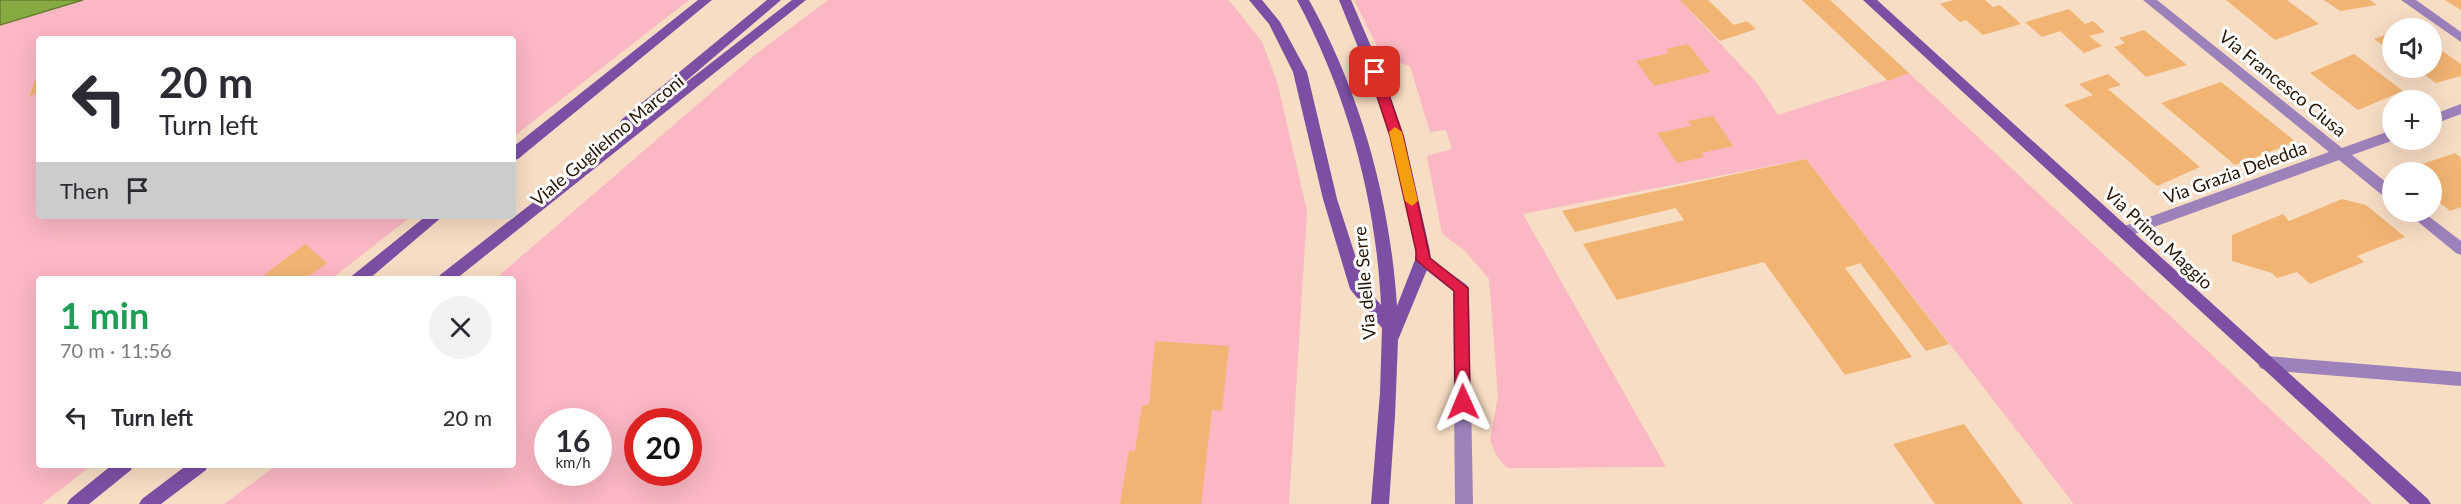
<!DOCTYPE html>
<meta charset="utf-8">
<style>
body{margin:0;font-family:Lato,sans-serif;background:#f2f2f3;color:#2b2b33;height:100vh;display:flex;flex-direction:column;font-size:22px;white-space:nowrap}
*{box-sizing:border-box;margin:0}
p{font-size:20px;color:#7c7c81}
.icon{flex:none;width:33px;height:33px;fill:none;stroke:currentColor;stroke-width:2;stroke-linecap:round;stroke-linejoin:round}
.map{position:relative;flex:1;overflow:hidden}
.details{position:absolute;left:36px;top:276px;width:480px;height:192px;display:flex;flex-direction:column;background:#fff;border-radius:6px;box-shadow:0 6px 24px #0002}
.details>*{flex:none}
.banner{position:absolute;left:36px;top:36px;width:480px;height:183px;border-radius:6px;box-shadow:0 6px 24px #0002;background:#fff;color:#2b2b33;overflow:hidden}
.tools{position:absolute;left:2382px;top:18px;display:grid;gap:12px}
.tools a{display:grid;place-items:center;width:60px;height:60px;border-radius:50%;background:#fff;box-shadow:0 6px 24px #0002;font-size:30px}
.speed{position:absolute;left:534px;top:408px;display:flex;gap:12px;font-size:30px;font-weight:700;text-align:center}
.speed>*{display:grid;place-content:center;width:78px;height:78px;border-radius:50%;background:#fff;box-shadow:0 6px 24px #0002;line-height:1}
.speed small{font-size:15px;font-weight:400}
.speed .limit{border:9px solid #d22;background:#fff;color:#111}
.pin{position:absolute;display:grid;place-items:center;width:51px;height:51px;color:#fff;margin:-26px;border-radius:12px;box-shadow:0 3px 9px #0006}
.me{position:absolute;width:66px;margin:-33px;rotate:359deg;stroke-linejoin:round;filter:drop-shadow(0 0 4px #0008)}
.turn{display:flex;align-items:center;gap:21px;height:126px;padding:0 24px;font-size:27px}
.turn .icon{width:78px;height:78px;stroke-width:2.5}
.turn b{display:block;font-size:42px;line-height:51px}
.then{display:flex;align-items:center;height:57px;padding:0 24px;background:#0003;gap:12px;font-size:22px}
.round{display:grid;place-items:center;flex:none;width:63px;height:63px;border-radius:32px;background:#f2f2f3}
.summary{display:flex;align-items:center;justify-content:space-between;height:102px;padding:0 24px}
h1{font-size:36px;font-weight:700;line-height:45px;color:#1e9e55}
ul{padding:0;list-style:none}
li{display:flex;align-items:center;gap:18px;height:78px;padding:0 24px}
li div{flex:1}
li b{display:block;font-size:22px}
li em{font-style:normal}
.map>svg:first-child{display:block}
</style>
<div class="map">
<svg width="2461" height="504" viewBox="0 0 2461 504">
<rect width="100%" height="100%" fill="#f7ddc4"/>
<path fill="#fbb7c3" fill-rule="evenodd" d="M0 0H689L513 137V39H39V216H412L331 279H39V465H92L42 504H0Z
M828 0H1228L1233 5 1262 42 1277 81 1307 211 1289 504H224L277 465H513V279H495L756 54ZM548 422H598V472H548ZM638 422H688V472H638Z
M1354 0H1680L1757 83 1778 115 1909 73 2372 504H2074L1806 159 1523 214 1666 467 1507 468 1496 455 1490 440 1498 396 1489 279 1464 250 1442 234 1427 156 1452 149 1446 130 1430 132 1410 66 1383 58Z"/>
<path fill="#85ab42" stroke="#697d2e" stroke-width="1.5" d="M0 0H83L0 25Z"/>
<path fill="#f2b473" d="M1680 0H1708L1734 25 1747 21 1756 29 1720 41Z
M1802 0H1830L1909 73 1888 81Z
M1953 0H1985L1993 7 2000 5 2021 24 1983 35 1966 20 1960 22 1940 4Z
M2226 0H2287L2319 24 2275 40Z
M2324 0H2370L2377 5 2340 11Z
M2445 0H2461V10Z
M2069 9 2085 24 2093 21 2105 32 2089 36 2102 46 2084 53 2060 31 2042 37 2025 22Z
M2144 30 2187 65 2146 77 2114 47 2125 43 2119 38Z
M2392 32V52L2374 39Z
M1688 44 1710 72 1654 86 1636 61 1669 53 1666 49Z
M2432 44 2461 64V76L2436 83 2414 68H2432Z
M2354 54 2403 91 2358 110 2310 73Z
M39 70V92L29 97Z
M2108 74 2121 85 2108 89 2200 167 2157 186 2064 105 2093 95 2079 84Z
M2221 82 2296 142 2235 165 2161 103Z
M1713 116 1733 146 1702 153 1704 157 1677 163 1657 133 1691 126 1688 121Z
M2455 153 2461 158V207L2450 211 2432 196V172H2399Z
M1806 159 1949 344 1926 351 1860 263 1845 268 1912 357 1845 375 1764 262 1617 300 1583 244 1684 220 1676 208 1575 232 1562 211Z
M2342 199 2366 205 2405 237 2357 256 2364 262 2310 284 2297 272 2277 278 2272 273 2232 261V235L2283 214 2289 221Z
M305 244 327 263 305 279 260 278Z
M1155 341 1229 346 1222 411 1212 410 1201 504H1120L1129 450 1135 451 1142 405H1149Z
M1964 424 2023 504H1935L1893 444Z"/>
<g fill="none" stroke-linecap="round" stroke-linejoin="round">
<path fill="#9d81bb" fill-rule="evenodd" d="M1423 254 1466 284 1469 288 1473 504H1455L1453 291 1418 264 1415 260 1418 256Z
M2266 356 2461 372V386L2266 370 2260 368 2258 363 2260 358Z"/>
<path fill="#9d81bb" fill-rule="evenodd" d="M2143 0H2157L2342 148 2392 130 2394 140 2352 155 2392 187V200L2387 199 2339 160 2129 236H2119L2117 232 2119 228 2329 152Z
M2401 0H2416L2461 32V42Z
M2461 104V114L2432 125V115Z
M2406 212H2423L2461 241V255L2456 253Z"/>
<path fill="#7c4fa4" fill-rule="evenodd" d="M698 0H712L518 159 513 160V147Z
M767 0H781L666 98 792 0H806L456 279H437L440 275 627 129 621 128 619 124 621 120Z
M1249 0H1262L1280 22 1307 72 1337 199 1365 286 1381 305C1376 198 1347 94 1297 0H1309C1361 94 1390 199 1397 306L1415 260 1416 251 1390 136 1368 72 1339 0H1351L1382 72 1404 136 1430 251 1431 260 1398 340 1395 416 1389 504H1371L1380 393 1382 328 1350 289 1323 199 1293 72 1269 24Z
M1863 0H1877L2428 499 2431 504H2410Z
M426 216H443L369 279H350L353 275Z
M112 465H133L131 470 89 504H67L70 499Z
M187 465H208L206 470 161 504H139L142 499Z"/>
</g>
<path fill="#e11d48" stroke="#92132f" stroke-width="1.5" d="M1375 68 1381 72 1403 136 1430 258 1468 288 1470 402 1468 407 1463 409 1458 407 1455 402 1454 291 1416 260V251L1390 136 1369 72Z"/>
<path fill="#f59e0b" d="M1395 127 1402 132 1418 201 1412 206 1405 201 1389 132Z"/>
<g text-anchor="middle" dominant-baseline="central" stroke-width="6" stroke-linejoin="round" paint-order="stroke">
<g font-size="18" fill="#291300" stroke="#fff">
<text transform="translate(2283 83) rotate(39)">Via Francesco Ciusa</text>
<text transform="translate(607 140) rotate(-40)">Viale Guglielmo Marconi</text>
<text transform="translate(2235 172) rotate(-20)">Via Grazia Deledda</text>
<text transform="translate(2159 238) rotate(43)">Via Primo Maggio</text>
<text transform="translate(1364 283) rotate(-95)">Via delle Serre</text>
</g>
</g>
</svg>
<div class="tools">
<a><svg class="icon" aria-label="sound" viewBox="0 0 24 24"><path d="M4 9h4l5-4v14l-5-4H4zM17 9q2 3 0 6"/></svg></a>
<a>+</a>
<a>−</a>
</div>
<div class="speed"><div>16<small>km/h</small></div><div class="limit">20</div></div>
<div class="pin" style="left:1375px;top:72px;background:#d93025"><svg class="icon" aria-label="arrive" viewBox="0 0 24 24"><path d="M6 21V4h12l-3 4 3 4H6"/></svg></div>
<svg class="me" style="left:1463px;top:402px" viewBox="-20 -20 40 40"><path d="M0-17L14 15 0 8-14 15z" fill="#e11d48" stroke="#fff" stroke-width="4"/></svg>
<div class="banner">
<div class="turn"><svg class="icon" aria-label="left" viewBox="0 0 24 24"><path d="M17 20v-9H6M10 6l-5 5 5 5"/></svg><div><b>20 m</b>Turn left</div></div>
<div class="then">Then<svg class="icon" aria-label="arrive" viewBox="0 0 24 24"><path d="M6 21V4h12l-3 4 3 4H6"/></svg></div>
</div>
<section class="details">
<div class="summary"><div><h1>1 min</h1><p>70 m · 11:56</p></div><a class="round"><svg class="icon" aria-label="close" viewBox="0 0 24 24"><path d="M6 6l12 12M18 6L6 18"/></svg></a></div>
<ul>
<li><svg class="icon" aria-label="left" viewBox="0 0 24 24"><path d="M17 20v-9H6M10 6l-5 5 5 5"/></svg><div><b>Turn left</b></div><em>20 m</em></li>
</ul>
</section>
</div>
